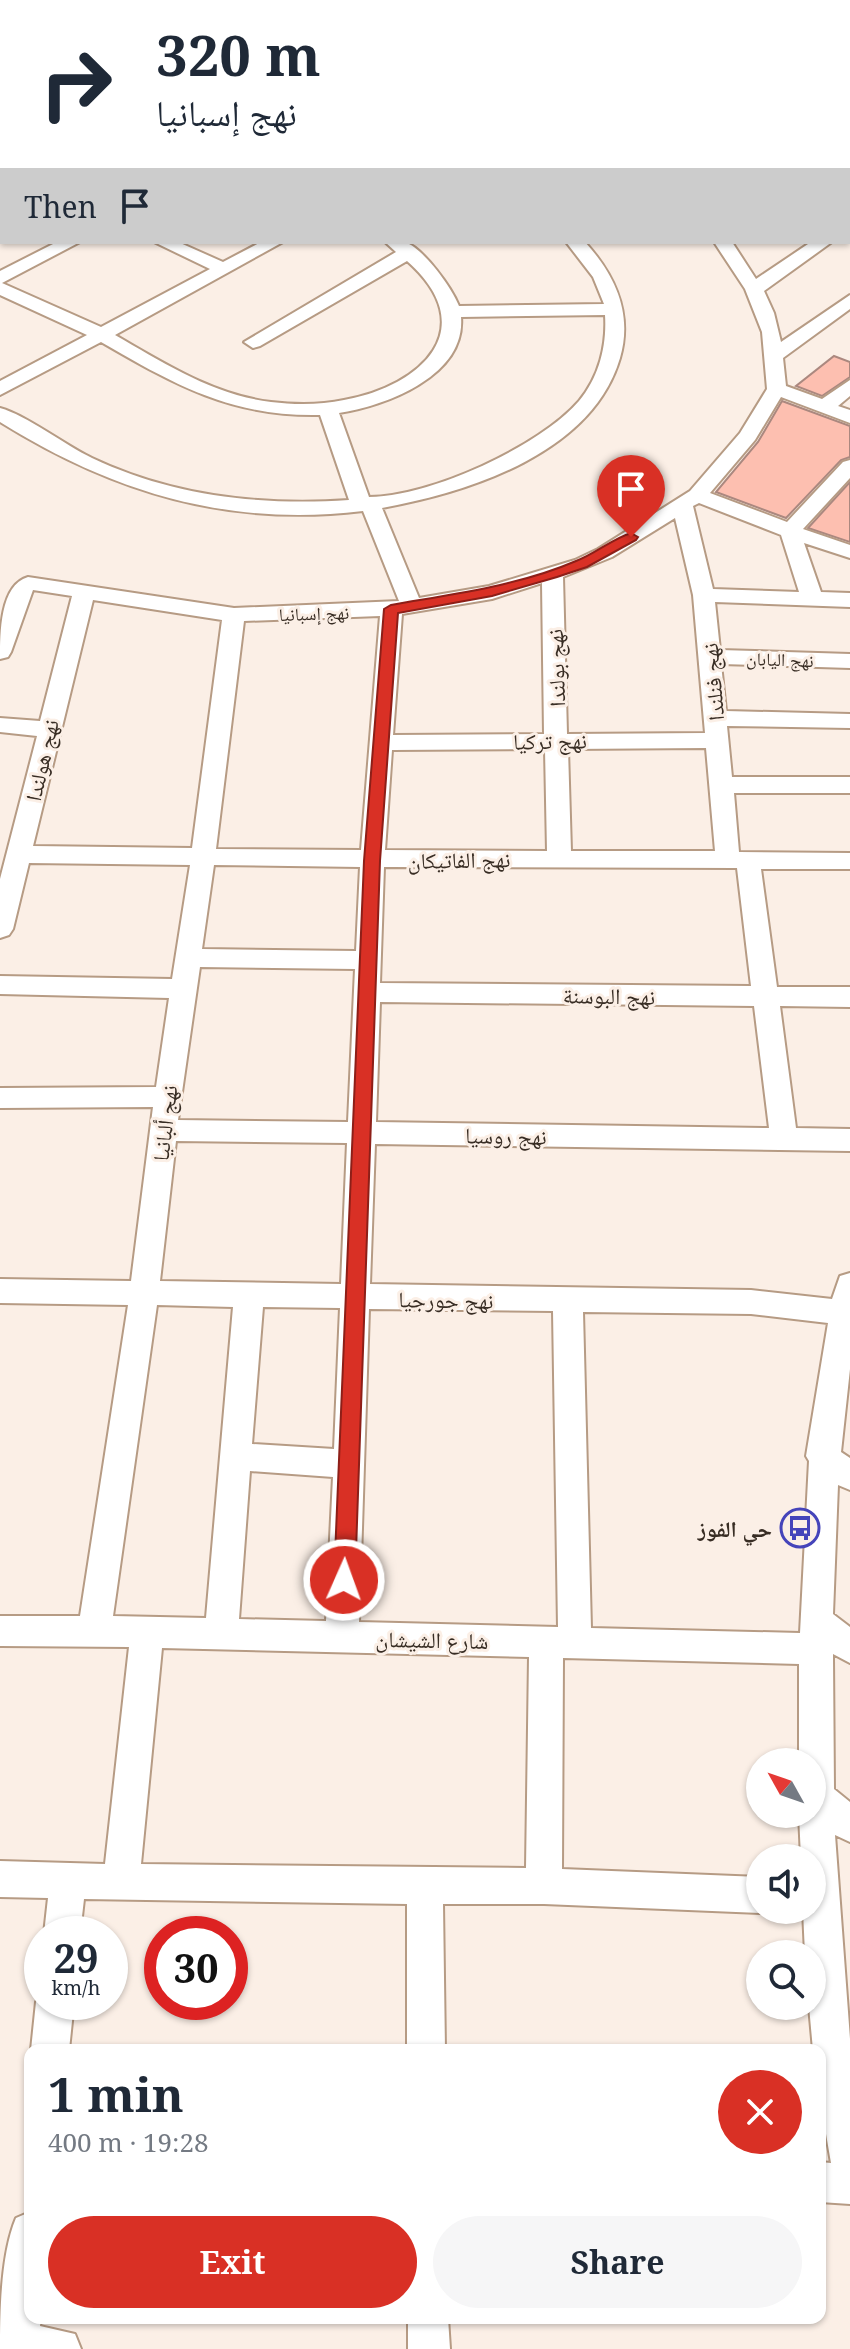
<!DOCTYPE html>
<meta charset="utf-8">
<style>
body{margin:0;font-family:"Noto Serif","Noto Naskh Arabic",serif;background:#f6f6f7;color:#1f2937;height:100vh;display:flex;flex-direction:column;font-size:30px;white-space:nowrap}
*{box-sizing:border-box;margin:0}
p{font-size:26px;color:#747a83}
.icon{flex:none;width:44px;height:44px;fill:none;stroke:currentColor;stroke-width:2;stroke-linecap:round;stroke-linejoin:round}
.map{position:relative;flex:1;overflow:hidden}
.sheet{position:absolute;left:24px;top:2044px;width:802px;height:280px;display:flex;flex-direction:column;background:#fff;border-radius:16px;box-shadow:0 2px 6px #0004}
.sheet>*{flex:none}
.top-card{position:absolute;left:0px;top:0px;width:850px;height:244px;box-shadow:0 2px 6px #0004;background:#fff;color:#1f2937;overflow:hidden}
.needle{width:52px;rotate:310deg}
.controls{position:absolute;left:746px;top:1748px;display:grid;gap:16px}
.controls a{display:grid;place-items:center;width:80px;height:80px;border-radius:50%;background:#fff;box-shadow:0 2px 6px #0004;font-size:40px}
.speed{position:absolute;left:24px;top:1916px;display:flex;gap:16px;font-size:40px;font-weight:700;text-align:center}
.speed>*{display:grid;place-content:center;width:104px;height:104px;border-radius:50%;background:#fff;box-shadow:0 2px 6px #0004;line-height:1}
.speed small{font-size:20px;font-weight:400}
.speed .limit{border:12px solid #d22;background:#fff;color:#111}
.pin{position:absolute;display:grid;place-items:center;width:68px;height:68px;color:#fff;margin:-82px -34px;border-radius:50% 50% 50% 0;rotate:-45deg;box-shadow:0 0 8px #0007}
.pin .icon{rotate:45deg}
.me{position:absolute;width:88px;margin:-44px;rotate:2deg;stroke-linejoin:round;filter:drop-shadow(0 0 6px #0008)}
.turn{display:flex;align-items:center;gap:28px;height:168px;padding:0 24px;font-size:36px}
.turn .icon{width:104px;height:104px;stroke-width:2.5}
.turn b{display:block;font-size:56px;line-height:68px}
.then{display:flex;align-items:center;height:76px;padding:0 24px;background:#0003;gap:16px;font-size:30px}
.round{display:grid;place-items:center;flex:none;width:84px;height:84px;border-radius:42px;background:#f6f6f7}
.overview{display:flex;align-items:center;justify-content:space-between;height:136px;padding:0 24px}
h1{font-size:48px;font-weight:700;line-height:60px}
.primary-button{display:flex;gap:16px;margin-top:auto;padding:16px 24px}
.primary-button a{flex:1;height:92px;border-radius:48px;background:#d93025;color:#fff;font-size:32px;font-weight:700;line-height:92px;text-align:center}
.primary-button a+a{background:#f6f6f7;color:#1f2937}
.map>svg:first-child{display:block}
</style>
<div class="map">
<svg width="850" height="2349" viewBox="0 0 850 2349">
<rect width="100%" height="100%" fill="#fbefe6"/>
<path fill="#fdbfb0" stroke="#ab887f" stroke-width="2" d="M834 356 850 362V377L822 396 796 386Z
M782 401 850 426V457L841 460 786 518 716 492 758 442Z
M850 482V542L808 528Z"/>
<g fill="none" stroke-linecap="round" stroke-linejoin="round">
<g stroke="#b69b84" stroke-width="4">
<path id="minor" d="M177 0H195L196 2H178Z
M501 0H526L527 2H502Z
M637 0H662L663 2H638Z
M819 0H842L843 2H820Z
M2 34V44L0 45V35Z
M848 36H850V46H848Z
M848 91 850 92V102L848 101Z
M0 122H2V132H0Z
M850 146V157L848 158V147Z
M848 187H850V198H848Z
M0 194H2V204H0Z
M848 219H850L848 230Z
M57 242H80L2 283 101 327 210 269 154 242H178L223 262 261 242H283L115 335C164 363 213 395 271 402 295 405 321 405 344 400 422 386 483 328 407 261L260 346 253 348 244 342 396 252 385 242C390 242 400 240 405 242 424 249 452 288 459 306L604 304 593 277 566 242H585C615 275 633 313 620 358 592 453 470 492 382 508L419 598 489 586 575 560 598 549 690 491 740 433 767 389 762 332 745 289 714 242H732L756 279 811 242H832L764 291 774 313 781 342 850 295V309L783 358 786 386 822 399 850 380V396L838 406 850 410V423L781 397 755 440 710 493 787 522 843 462 850 460V478L803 529 850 545V558L804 543 821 592 850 593V607L715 602 720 650 850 654V668L721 664 726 711 850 714V728L727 726 732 777H850V793H734L739 852 850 853V869H761L777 987H850V1007L780 1006 796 1128 850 1129V1151L375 1144 370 1284 751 1290 832 1299 840 1276 850 1273V1369L841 1452 850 1458V1490L838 1485 833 1614 850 1627V1663L833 1654V1658L834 1789 850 1802V1842L835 1835 850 2039V2204L820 2202V2162L831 2163 820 2099V2050H813L809 2006H812V1954H805L803 1910H812V1858H801L799 1814H812V1762H799V1664L563 1658 562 1869 760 1877V1910H767L760 1913 544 1904H443L445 2050H407V1904L84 1899 80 1934H44L48 1898 0 1897V1861L105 1864 129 1647 0 1646V1616H80L128 1305 0 1303V1279L131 1281 153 1107 0 1108V1088L156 1087 169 998 0 994V976L172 979 190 865 29 863 13 929 9 935 0 938V879L37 736 0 732V718L40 721 72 596 33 590 11 652 8 657 0 659C0 633 0 585 28 577L234 608 399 601 363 511C228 527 114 493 0 422V408C26 415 65 445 92 458 172 496 261 506 349 500L320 415C232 417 175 385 101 342L0 395V381L87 335 0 295V271ZM605 315C607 346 599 377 579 401 539 447 429 497 369 497L339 413C385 406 466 376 461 317ZM699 503 781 535 799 592 713 589 693 506ZM675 518 693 595 705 733 567 734 563 577 612 557ZM542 583 544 734 393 735 402 614 492 599ZM93 600 222 620 192 848 33 846ZM380 616 361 850 216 849 244 621ZM706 748 715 851H571L568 749ZM545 749 547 851 385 850 392 750ZM214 865 360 867 356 951 202 949ZM384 867 737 868 751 986 380 983ZM200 967 355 969 348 1122 178 1120ZM380 1002 754 1006 769 1128 376 1122ZM176 1141 347 1143 341 1284 160 1281ZM157 1305 233 1307 206 1618 113 1616ZM263 1307 340 1308 334 1449 252 1444ZM369 1309 553 1311 558 1627 359 1622ZM583 1312 751 1314 828 1323 806 1456 809 1461 800 1633 591 1628ZM250 1471 333 1477 326 1621 239 1619ZM162 1648 529 1657 526 1868 141 1864Z
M42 1989V2002H74L69 2050H31L36 2002Z
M30 2212V2318H41L40 2326 75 2334 81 2349H0C0 2310 1 2254 16 2218Z
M408 2318H448L450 2349H408Z"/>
</g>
<use href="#minor" fill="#fff" fill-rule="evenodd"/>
</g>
<path fill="#d93025" stroke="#8d1f18" stroke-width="2" d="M631 533 638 537 636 540 587 567 557 577 492 596 398 613 380 861 355 1580 352 1587 344 1590 337 1587 334 1580 364 861 384 609 391 605C453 594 518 586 576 561 595 554 612 539 631 533Z"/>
<defs>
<g id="bus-ring" transform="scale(2)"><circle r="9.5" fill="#fbefe6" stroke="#4544ba" stroke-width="1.5"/><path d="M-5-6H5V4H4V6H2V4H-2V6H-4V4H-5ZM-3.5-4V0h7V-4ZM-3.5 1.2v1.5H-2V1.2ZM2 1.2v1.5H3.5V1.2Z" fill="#4544ba"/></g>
</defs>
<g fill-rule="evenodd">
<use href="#bus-ring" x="800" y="1528"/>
</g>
<g text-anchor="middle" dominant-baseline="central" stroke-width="6" stroke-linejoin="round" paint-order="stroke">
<g font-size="18" fill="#382d24" stroke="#fbefe6">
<text transform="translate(314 613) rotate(-2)">نهج إسبانيا</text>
<text transform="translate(780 659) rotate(2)">نهج اليابان</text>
</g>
<g font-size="22" fill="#382d24" stroke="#fbefe6">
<text transform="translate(555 668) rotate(-92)">نهج بولندا</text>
<text transform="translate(712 682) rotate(-95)">نهج فنلندا</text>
<text transform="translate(550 740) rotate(-1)">نهج تركيا</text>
<text transform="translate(41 760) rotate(-77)">نهج هولندا</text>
<text transform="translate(459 859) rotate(-1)">نهج الفاتيكان</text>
<text transform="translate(609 995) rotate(1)">نهج البوسنة</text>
<text transform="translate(164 1123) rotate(-83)">نهج ألبانيا</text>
<text transform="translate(506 1135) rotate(1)">نهج روسيا</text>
<text transform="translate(446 1299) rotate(1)">نهج جورجيا</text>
<text transform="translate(432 1639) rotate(1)">شارع الشيشان</text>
</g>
<g font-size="22" font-weight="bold" fill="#382d24" stroke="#fbefe6" text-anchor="end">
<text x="772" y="1528">حي الفوز</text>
</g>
</g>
</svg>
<div class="controls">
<a><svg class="needle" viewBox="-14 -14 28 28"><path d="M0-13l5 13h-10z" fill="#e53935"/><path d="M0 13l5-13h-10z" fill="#747a83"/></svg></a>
<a><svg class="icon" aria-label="sound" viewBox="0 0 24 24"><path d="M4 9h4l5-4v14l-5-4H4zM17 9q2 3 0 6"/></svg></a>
<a><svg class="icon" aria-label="search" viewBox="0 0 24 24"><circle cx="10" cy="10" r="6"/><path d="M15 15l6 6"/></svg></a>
</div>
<div class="speed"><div>29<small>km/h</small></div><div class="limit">30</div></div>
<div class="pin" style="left:631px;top:537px;background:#d93025"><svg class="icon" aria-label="arrive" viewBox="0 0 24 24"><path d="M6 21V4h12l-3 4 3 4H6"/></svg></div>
<svg class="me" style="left:344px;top:1580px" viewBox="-20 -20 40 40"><circle r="17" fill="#d93025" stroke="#fff" stroke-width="3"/><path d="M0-11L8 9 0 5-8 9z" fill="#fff"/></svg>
<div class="top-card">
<div class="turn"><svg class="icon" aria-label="right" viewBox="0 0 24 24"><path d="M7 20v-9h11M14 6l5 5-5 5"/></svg><div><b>320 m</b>نهج إسبانيا</div></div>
<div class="then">Then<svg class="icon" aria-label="arrive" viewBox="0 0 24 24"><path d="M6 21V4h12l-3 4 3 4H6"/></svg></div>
</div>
<section class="sheet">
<div class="overview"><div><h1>1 min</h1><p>400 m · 19:28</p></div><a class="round" style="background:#d93025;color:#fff"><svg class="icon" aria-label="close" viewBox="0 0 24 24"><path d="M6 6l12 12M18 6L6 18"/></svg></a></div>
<div class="primary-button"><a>Exit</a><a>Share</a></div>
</section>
</div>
